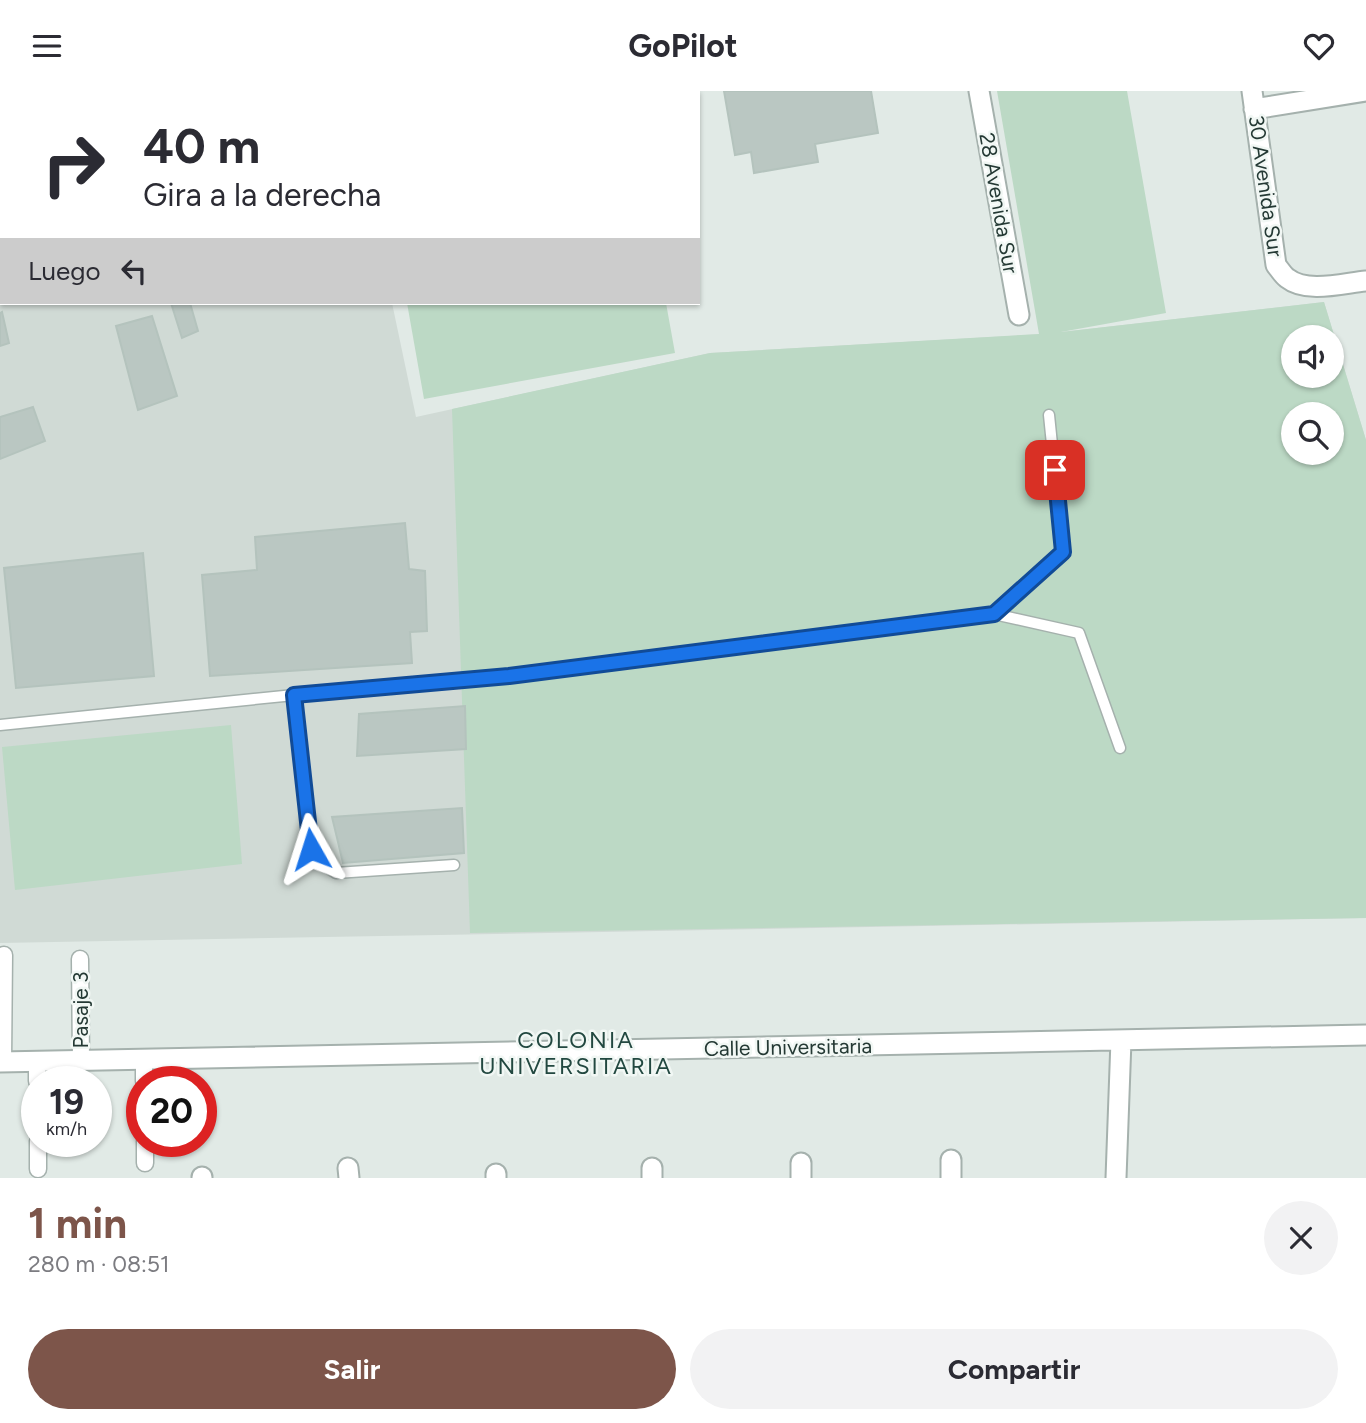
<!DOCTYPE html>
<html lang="es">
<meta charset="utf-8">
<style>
body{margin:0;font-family:Figtree,sans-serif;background:#f2f2f3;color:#2b2b33;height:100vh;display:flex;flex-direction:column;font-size:26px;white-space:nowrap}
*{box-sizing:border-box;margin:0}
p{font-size:23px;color:#7c7c81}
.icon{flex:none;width:38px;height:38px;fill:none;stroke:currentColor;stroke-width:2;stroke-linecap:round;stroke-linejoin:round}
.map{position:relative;height:1087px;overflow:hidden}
.details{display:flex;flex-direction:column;background:#fff;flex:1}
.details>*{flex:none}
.top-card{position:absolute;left:0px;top:0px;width:700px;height:214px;box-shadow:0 2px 5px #0004;background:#fff;color:#2b2b33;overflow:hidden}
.controls{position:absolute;left:1281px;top:234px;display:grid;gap:14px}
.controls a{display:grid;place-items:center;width:63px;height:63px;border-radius:50%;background:#fff;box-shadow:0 2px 5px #0004;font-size:35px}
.speed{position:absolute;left:21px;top:975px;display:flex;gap:14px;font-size:35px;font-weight:700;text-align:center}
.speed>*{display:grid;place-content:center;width:91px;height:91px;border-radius:50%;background:#fff;box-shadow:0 2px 5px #0004;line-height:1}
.speed small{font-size:18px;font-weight:400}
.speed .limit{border:10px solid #d22;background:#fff;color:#111}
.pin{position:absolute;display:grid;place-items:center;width:60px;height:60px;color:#fff;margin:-30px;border-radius:14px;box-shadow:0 4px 10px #0006}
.me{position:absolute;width:77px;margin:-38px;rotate:354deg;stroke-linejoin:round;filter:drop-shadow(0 0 5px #0008)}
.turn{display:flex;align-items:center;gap:24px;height:147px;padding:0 28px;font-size:32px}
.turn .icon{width:91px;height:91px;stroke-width:2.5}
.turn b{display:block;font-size:49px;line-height:60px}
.then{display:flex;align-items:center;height:66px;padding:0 28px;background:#0003;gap:14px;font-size:26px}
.round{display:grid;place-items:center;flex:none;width:74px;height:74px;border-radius:37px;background:#f2f2f3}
.summary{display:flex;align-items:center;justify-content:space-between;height:119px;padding:0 28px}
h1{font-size:42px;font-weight:700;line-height:52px;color:#7d554a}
.button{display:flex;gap:14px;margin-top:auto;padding:14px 28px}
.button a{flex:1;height:80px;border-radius:42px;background:#7d554a;color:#fff;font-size:28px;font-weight:700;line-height:80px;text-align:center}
.button a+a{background:#f2f2f3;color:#2b2b33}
header{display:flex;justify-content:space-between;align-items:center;height:91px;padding:0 28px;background:#fff;font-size:32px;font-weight:700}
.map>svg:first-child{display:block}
</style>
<header><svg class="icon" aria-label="menu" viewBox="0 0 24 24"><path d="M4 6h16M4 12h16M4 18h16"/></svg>GoPilot<svg class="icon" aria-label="heart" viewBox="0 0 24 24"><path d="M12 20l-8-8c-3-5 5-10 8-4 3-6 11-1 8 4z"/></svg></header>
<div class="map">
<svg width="1366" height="1087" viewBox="0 0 1366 1087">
<rect width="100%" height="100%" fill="#e1eae6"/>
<path fill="#d0dad5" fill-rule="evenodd" d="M0 0H349L350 2H2V212H392L416 326 710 262 1044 243 1324 211 1366 349V827L0 852ZM1293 247H1332V285H1293ZM1293 324H1332V362H1293Z"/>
<path fill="#bcd9c5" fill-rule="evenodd" d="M997 0H1127L1166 222 1061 241 1324 211 1366 349V827L470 842 452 318 710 262 1039 243ZM1293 247H1332V285H1293ZM1293 324H1332V362H1293Z
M407 212H666L675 262 424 308Z
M231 634 242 773 15 799 2 656Z"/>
<path fill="#bac7c2" stroke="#b4c3bd" stroke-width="2" d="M11 0H191V2H5Z
M724 0H871L878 42 815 53 818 71 754 82 751 61 735 64Z
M171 212H190L198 240 182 247Z
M2 221 9 252 0 255V222Z
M152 225 177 305 138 319 116 235Z
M33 316 45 350 0 368V326Z
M405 432 409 478 425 480 427 540 410 541 412 572 210 585 202 484 257 479 255 446Z
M143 462 154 585 16 597 4 477Z
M465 615 466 658 357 665 359 623Z
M462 717 464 762 343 772 332 726Z"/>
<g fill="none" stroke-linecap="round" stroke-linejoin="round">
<g stroke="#a5b1ad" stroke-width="13">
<path id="service" d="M428 0V2
M994 523 1063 461 1049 324
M294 604 311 758 317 770 336 782 454 774
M0 634 294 604 509 585 994 523 1079 542 1120 657"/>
</g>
<g stroke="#a5b1ad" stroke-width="19">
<path id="pedestrian" d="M80 868 81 970
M144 969V990
M3 971 4 864
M37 971V990
M38 1050V1078
M145 1050V1072"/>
</g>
<g stroke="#a5b1ad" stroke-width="23">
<path id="minor" d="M979 0 1019 224
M1252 0 1276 174C1280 179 1283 184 1287 187 1307 203 1344 192 1366 190
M1254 18 1366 0
M0 971 1366 944
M951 1069V1087
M801 1072V1087
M348 1077 349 1087
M652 1077V1087
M496 1083V1087
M202 1087V1086
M1116 1087 1121 949"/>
</g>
<use href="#service" stroke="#fff" stroke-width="10"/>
<use href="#pedestrian" stroke="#fff" stroke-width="16"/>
<use href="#minor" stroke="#fff" stroke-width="19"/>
</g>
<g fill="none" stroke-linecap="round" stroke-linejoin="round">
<g stroke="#114b97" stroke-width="18">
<path id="route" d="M311 758 294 604 509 585 994 523 1063 461 1055 379"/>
</g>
<use href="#route" stroke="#1a73e8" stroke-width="12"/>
</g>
<g text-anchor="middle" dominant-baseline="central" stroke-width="5" stroke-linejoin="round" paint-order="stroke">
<g font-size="21" fill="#243934" stroke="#f1f7f4">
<text transform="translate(1266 95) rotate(82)">30 Avenida Sur</text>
<text transform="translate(999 112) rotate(80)">28 Avenida Sur</text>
<text transform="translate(80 919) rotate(-90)">Pasaje 3</text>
<text transform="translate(788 956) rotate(-1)">Calle Universitaria</text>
</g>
<g font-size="23" letter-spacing="2" fill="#224840" stroke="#f1f7f4">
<text x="576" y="949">COLONIA<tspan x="576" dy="26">UNIVERSITARIA</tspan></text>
</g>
</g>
</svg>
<div class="controls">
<a><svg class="icon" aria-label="sound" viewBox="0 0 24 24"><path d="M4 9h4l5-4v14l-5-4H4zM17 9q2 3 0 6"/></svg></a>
<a><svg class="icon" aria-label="search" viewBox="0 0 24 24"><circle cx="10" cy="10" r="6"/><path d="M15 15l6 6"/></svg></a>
</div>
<div class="speed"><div>19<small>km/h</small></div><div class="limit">20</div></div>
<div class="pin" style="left:1055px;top:379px;background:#d93025"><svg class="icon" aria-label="arrive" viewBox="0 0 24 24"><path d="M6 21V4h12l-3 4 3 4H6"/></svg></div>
<svg class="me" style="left:311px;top:758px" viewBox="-20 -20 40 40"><path d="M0-17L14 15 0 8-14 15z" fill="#1a73e8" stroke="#fff" stroke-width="4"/></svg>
<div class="top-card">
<div class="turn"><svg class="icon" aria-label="right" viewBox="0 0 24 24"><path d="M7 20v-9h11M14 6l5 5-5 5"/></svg><div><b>40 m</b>Gira a la derecha</div></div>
<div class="then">Luego<svg class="icon" aria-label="left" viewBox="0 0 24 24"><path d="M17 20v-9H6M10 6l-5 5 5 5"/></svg></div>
</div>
</div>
<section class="details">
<div class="summary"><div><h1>1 min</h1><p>280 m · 08:51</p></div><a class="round"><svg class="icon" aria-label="close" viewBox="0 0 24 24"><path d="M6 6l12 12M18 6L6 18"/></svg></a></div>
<div class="button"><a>Salir</a><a>Compartir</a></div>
</section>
